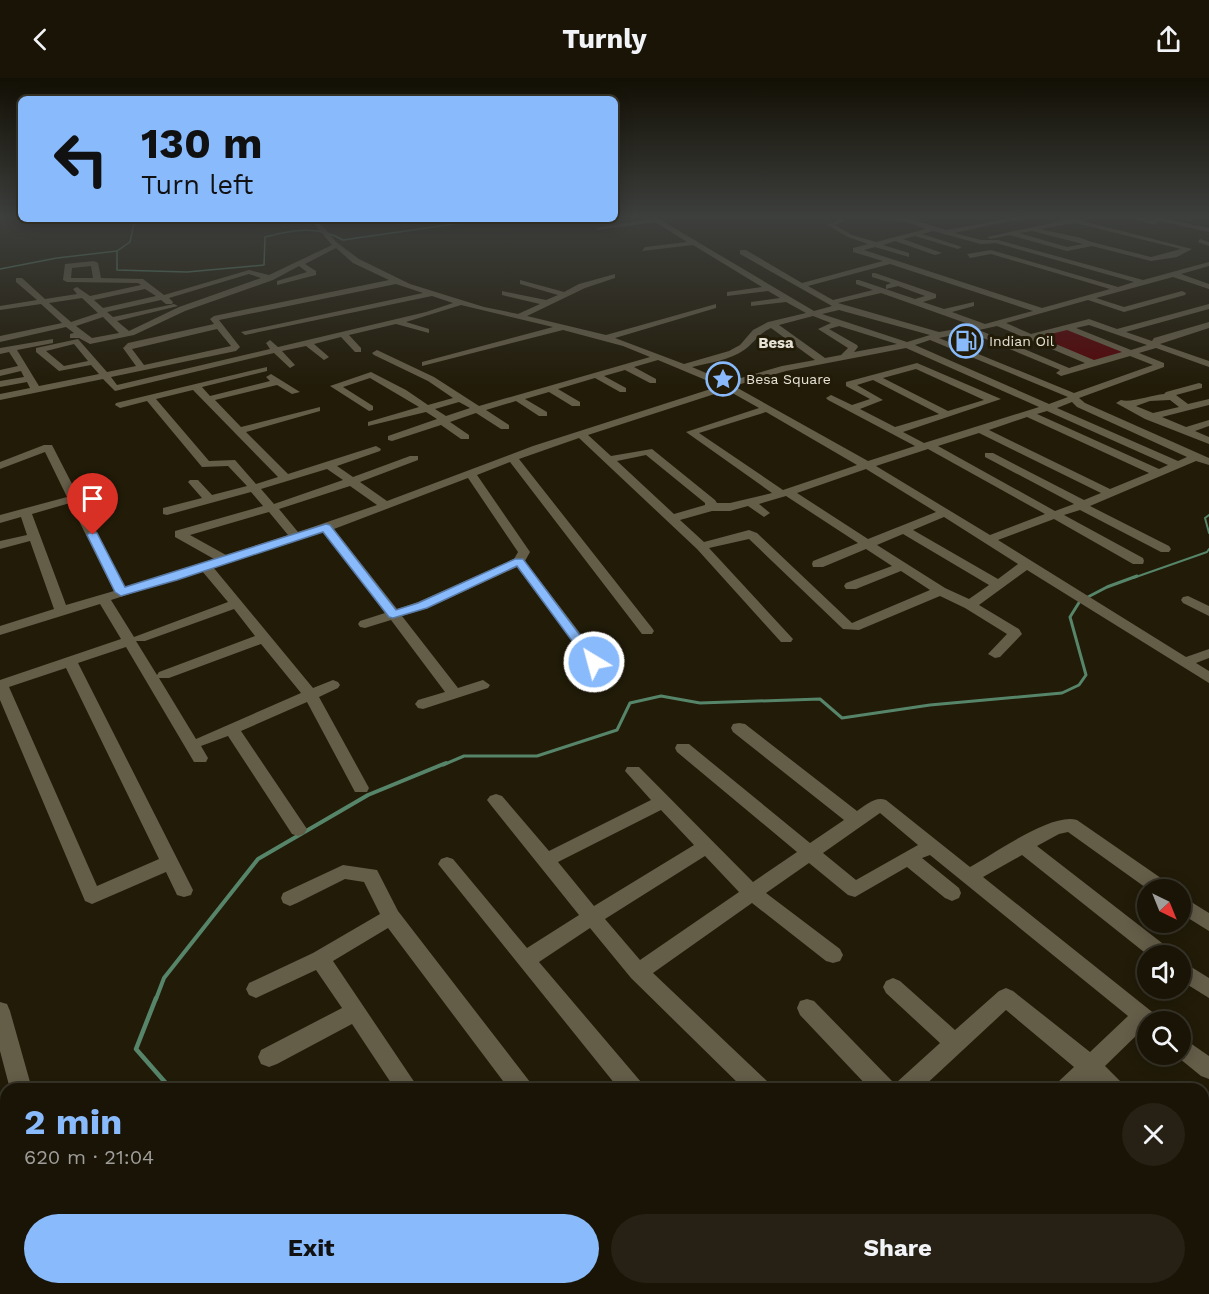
<!DOCTYPE html>
<meta charset="utf-8">
<style>
body{margin:0;font-family:"Work Sans",sans-serif;background:#262114;color:#f1f3f6;height:100vh;display:flex;flex-direction:column;font-size:22px;white-space:nowrap}
*{box-sizing:border-box;margin:0}
p{font-size:20px;color:#9f9e9b}
.icon{flex:none;width:33px;height:33px;fill:none;stroke:currentColor;stroke-width:2;stroke-linecap:round;stroke-linejoin:round}
.map{position:relative;flex:1;overflow:hidden}
.details{position:absolute;left:0px;top:1005px;width:1209px;height:212px;display:flex;flex-direction:column;background:#191406;border-radius:18px 18px 0 0;box-shadow:0 3px 15px #0003,0 0 0 2px #373328}
.details>*{flex:none}
.hud{position:absolute;left:18px;top:18px;width:600px;height:126px;border-radius:9px;box-shadow:0 3px 15px #0003,0 0 0 2px #373328;background:#88bafc;color:#111;overflow:hidden}
.needle{width:39px;rotate:137deg}
.buttons{position:absolute;left:1137px;top:801px;display:grid;gap:12px}
.buttons a{display:grid;place-items:center;width:54px;height:54px;border-radius:50%;background:#191406;box-shadow:0 3px 15px #0003,0 0 0 2px #373328;font-size:30px}
.pin{position:absolute;display:grid;place-items:center;width:51px;height:51px;color:#fff;margin:-62px -26px;border-radius:50% 50% 50% 0;rotate:-45deg;box-shadow:0 0 6px #0007}
.pin .icon{rotate:45deg}
.me{position:absolute;width:66px;margin:-33px;rotate:323deg;stroke-linejoin:round;filter:drop-shadow(0 0 4px #0008)}
.turn{display:flex;align-items:center;gap:21px;height:126px;padding:0 24px;font-size:27px}
.turn .icon{width:78px;height:78px;stroke-width:2.5}
.turn b{display:block;font-size:42px;line-height:51px}
.round{display:grid;place-items:center;flex:none;width:63px;height:63px;border-radius:32px;background:#262114}
.head{display:flex;align-items:center;justify-content:space-between;height:102px;padding:0 24px}
h1{font-size:36px;font-weight:700;line-height:45px;color:#88bafc}
.cta{display:flex;gap:12px;margin-top:auto;padding:12px 24px}
.cta a{flex:1;height:69px;border-radius:36px;background:#88bafc;color:#111;font-size:24px;font-weight:700;line-height:69px;text-align:center}
.cta a+a{background:#262114;color:#f1f3f6}
header{display:flex;justify-content:space-between;align-items:center;height:78px;padding:0 24px;background:#191406;font-size:27px;font-weight:700}
.map>svg:first-child{display:block}
</style>
<header><svg class="icon" aria-label="back" viewBox="0 0 24 24"><path d="M15 5l-7 7 7 7"/></svg>Turnly<svg class="icon" aria-label="share" viewBox="0 0 24 24"><path d="M12 15V3M7 8l5-5 5 5M5 13v7h14v-7"/></svg></header>
<div class="map">
<svg width="1209" height="1216" viewBox="0 0 1209 1216">
<rect width="100%" height="100%" fill="#211b08"/>
<path fill="#540609" d="M1067 251 1125 274 1094 283 1036 259Z"/>
<g fill="none" stroke-linecap="round" stroke-linejoin="round">
<path stroke="#56856a" stroke-width="1.5" d="M117 173 130 164 135 141
M0 191 57 180 117 173V192L187 194 264 187 265 159C292 152 318 147 343 162L489 141"/>
<path stroke="#56856a" stroke-width="2" d="M1209 437 1205 440 1209 455
M1133 500 1207 474 1209 471"/>
<path stroke="#56856a" stroke-width="3" d="M1086 520 1107 509 1137 498
M443 687 464 678H537L617 652 630 625 661 618 700 625 820 621 842 640 930 627 1062 615 1079 607 1086 597 1070 539 1080 523"/>
<path stroke="#56856a" stroke-width="4" d="M156 921 164 900 258 781 368 717 446 685"/>
<path stroke="#56856a" stroke-width="4.5" d="M156 920 136 971 171 1011
M204 1216 208 1210"/>
<path fill="#645d48" fill-rule="evenodd" d="M648 139 659 141 814 233 832 228 740 176V172H746L802 205 883 183 853 174V170L868 166 848 159 827 147 841 141 844 143 835 147 852 157 876 164 926 151 907 144 879 141 876 139 908 140 946 152 1018 139H1029L954 155 981 162H998L1143 202 1209 184V188L1181 196 1209 206V211L1173 199 1096 220 1124 229 1182 213 1186 215 1185 217 1124 234 1088 222 1006 245 1031 256 1089 241 1117 251 1209 226V231L1126 254 1152 263 1154 260 1209 244V250L1160 266 1209 283V289L1156 270 1139 275 1164 285V289L1079 320 1085 325 1209 380V387L1196 383 1090 428 1169 468 1171 471 1169 474H1161L1080 432 1064 437 1143 480 1144 483 1143 486H1133L1054 441 998 462 1186 579 1209 571V580L1196 585 1209 593V605L1027 492 979 527 1019 551 1022 556 1000 579 995 580 988 576 1007 556 965 530 940 518 859 552 843 551 749 461 709 470 793 561 791 564H781L697 471 579 360 519 381 652 550 654 553 652 556H642L510 384 477 397 530 474 525 483 599 580 601 583 599 586H589L517 489 428 530 402 538 458 610 483 602 490 607 488 610 423 631 418 630 415 626 418 622 445 614 391 542 365 550 360 549 358 546 360 543 385 535 324 454 213 489 313 610 333 602 338 604 340 607 338 610 319 619 369 710 367 714H355L307 624 241 653 307 751 304 756 298 758 292 756 228 658 201 668 208 680 206 684H194L126 569 78 585 193 812 191 817 184 819 177 817 166 794 99 823 92 826 85 823 0 622V602L121 561 100 526 0 557V548L54 531 30 463 0 471V463L27 457 21 439 0 445V437L67 419 45 374 0 391V384L44 367H52L125 509 214 481 175 459V453L263 428 251 414 167 437 163 436V430L202 420 188 404 190 402H198L212 417 247 408 228 388 202 389 147 323 120 330 115 327 116 325 267 289V293L202 309 210 318 270 303 266 299 271 296 300 314 292 316 277 307 215 322 241 349 320 329V333L246 354 288 396 376 368 381 371 380 373 337 388 353 399 410 378H418V382L360 404 387 423 533 368 720 308 658 282 634 289 656 301V305H650L625 292 604 298 626 310V314H620L595 300 558 311 580 324V328H572L549 314 525 321 547 334V338H539L516 323 486 332 509 347V351H501L476 335 450 344 469 357V361H461L441 347 392 363 388 362V358L437 341 426 334 368 348V344L419 329 370 300 343 309 373 328V332L369 333 330 308 371 294 406 312 428 327 453 320 428 303 374 277 372 275 377 272 434 299 479 328 650 279 623 268 563 252 422 288V284L553 249 461 227 406 244 429 251V255L396 246 349 257 361 270V274H355L341 259 314 266 329 279 324 282 306 268 282 273 295 287 290 290 274 275 115 313 103 301 0 322V316L30 310 27 304 0 309V303L24 299 21 293 0 298V292L18 288 9 274 0 276V270L53 261V265L17 272 39 308 99 296 91 287 59 293 36 274V270L78 261 107 294 136 288 123 270 128 265 214 246 210 241 214 238 389 202 353 185 336 170 305 186 316 193V197L277 207V203L307 194 299 188 273 202 185 233 134 257 90 266 79 260H70V256L74 255 66 249 0 264V258L62 245 41 226 0 232V228L37 222 16 204V200H22L45 221 77 216 73 211 77 209 90 218 141 207 138 205 67 204 63 202 65 186 94 183 98 185 101 200 143 201 164 217 249 192 269 197 332 167 310 141H317L336 164 359 181 410 206 484 229 518 236 540 226 502 217V213L546 222 558 217 520 206V202L564 214 579 206 615 196V200L585 210 527 238 606 257 716 226V230L615 260 684 286 729 273 740 267 753 252 768 244 806 235 786 224 751 228V224L780 220 768 213 727 218V214L762 209 693 167 642 173 645 169 687 164 655 144 598 152 595 150 650 141ZM933 153 981 166 996 165 1134 204 1118 209 991 172 967 176 970 180 991 176 1110 211 1042 230 864 172 875 169 909 179V175L883 167 895 163 935 177 942 175 903 161 915 158 958 171 962 169 922 156ZM890 186 1033 233 985 246 952 234 974 228V224L944 231 923 224 936 220V216L875 195H872V199L891 205 886 207V211L898 208 925 218 915 221 859 202H856V206L873 212 833 222 808 208ZM91 188 93 200H71L72 190ZM249 196 261 200 179 229 129 253 117 243 178 228 174 226 113 239 107 234 161 222 166 226H172L173 224 169 220ZM396 206 423 215 241 254 245 257 432 218 453 225 426 234 278 269 270 262 266 265 270 271 117 307 111 299 236 273 240 269 219 242ZM145 211 156 218 103 230 94 222ZM881 215 974 248 939 254 838 225ZM82 220 98 235 71 244 49 225ZM839 232 930 257 907 264 822 236ZM813 238 831 245 818 251 848 270 841 277 825 280 779 247ZM103 239 119 255 92 260 76 248ZM1089 247 1147 267 1131 272 1076 250ZM839 248 897 266 854 274 858 269 857 267 829 251ZM997 248 1085 285 1069 290 979 252ZM771 250 815 282 782 288 727 304 692 289C709 285 730 282 744 272 754 265 759 255 771 250ZM217 251 231 268 144 287 132 271ZM1067 252 1122 274 1094 282 1039 259ZM969 254 1060 292 1056 295 1061 298 1130 278 1153 287 1074 315 939 260ZM930 262 1068 319 1049 326 915 267ZM74 266 88 283 64 288 46 273ZM906 270 1039 329 924 365 903 354 1001 321 917 285 846 304V308L870 321 852 327 831 317 826 320 828 322 915 368 868 383 734 308 786 293ZM916 291 984 322 948 333 883 300ZM873 302 939 336 895 349 860 331 883 322 857 307ZM193 312 278 399 256 406 235 382 209 383 156 321ZM727 312 759 330 686 354 772 415 730 425H717L715 422 652 371 611 378 588 357ZM459 324 470 330 446 338 435 331ZM1072 324 1077 329 1187 379 1178 383 1057 330ZM1047 333 1168 387 1159 391 1037 336ZM766 334 857 387 783 412 699 355ZM1027 339 1149 395 1110 411 989 352ZM979 355 1101 415 1084 422 993 375H985V379L1074 426 1055 433 938 368ZM928 371 1045 436 990 457 876 388ZM646 377 705 425V427L674 436 617 383ZM327 391 343 402 274 426 261 411ZM866 391 936 434 868 461 797 415ZM468 400 518 474 514 481 418 524 397 531 334 451ZM350 408 377 427 298 454 279 431ZM786 418 858 465 813 483 812 486 813 489H823L866 471 892 488 846 505 844 508 846 511H856L901 493 930 512 852 545 757 455 749 452 704 464 680 442 712 433H730L748 428 764 439 770 435 759 426ZM70 425 114 513 66 527 32 436ZM269 434 288 457 226 477 190 457ZM944 439 1018 486 998 501 913 452ZM903 456 989 507 969 521 945 510 877 467ZM202 493 228 524 134 559 111 522ZM234 531 255 558 159 594 157 597 136 563H145ZM261 566 301 615 196 661 159 600H169ZM66 590 159 781 97 808 9 609Z
M859 139H866L863 141Z
M1058 139H1067L1192 171 1177 179 1151 183 1092 168 1067 173 1010 157 990 161 987 159 1066 142ZM1075 145 1181 171 1151 179 1088 163C1084 159 1050 154 1040 151ZM1032 153 1083 166 1067 169 1019 155Z
M1129 139H1157L1209 150V154L1159 143 1154 147Z
M1200 161 1209 164V168L1198 164Z
M1199 305 1202 306V310L1176 317 1188 326 1209 321V327L1162 339 1186 349 1209 342V348L1195 353 1209 359V366L1145 341 1116 325 1121 322C1131 325 1151 317 1164 316L1166 314ZM1170 322 1179 329 1153 335 1136 328 1150 323Z
M1188 518 1209 528V538L1183 525 1181 522 1183 519Z
M739 645 745 646 857 733C866 727 875 718 886 722L970 789C994 776 1052 734 1077 742L1171 807 1173 812H1149L1068 754 1059 756 1037 768 1171 872 1174 878H1149L1022 777 983 799 1156 937 1159 944H1148V953L1143 951 1105 988 1121 1004 1124 1011H1098L1090 1003 1082 1011H1055L1058 1004 1074 989 1006 932 921 1011H870L800 937 797 930 800 923 807 921 814 923 893 1004 895 1008 897 1004 940 965 886 915 883 909 886 903 893 900 900 903 955 952 999 913 1006 910 1013 913 1090 974 1128 938 930 777 922 780 959 810 961 815 959 820 952 823 945 820 907 789 855 819 848 817 809 785 766 815 840 871 843 877 840 883 833 885 826 883 752 825 653 895 768 1004 771 1011H744L631 900 590 850 539 884 641 1004 644 1011H619L438 786 441 781 447 779 453 781 527 870 579 837 490 726 487 722 490 718 496 716 502 718 549 773 651 722 625 693 627 689H639L753 804 797 774 677 674 675 670 677 666H689L810 765 844 742 733 654 731 650 733 646ZM661 732 694 767 594 828 558 784ZM880 735 918 767 856 802 823 775ZM705 778 739 814 640 882 605 841Z
M343 787 377 792 398 833 530 1004 533 1011H509L388 850 333 883 419 1011H395L352 946 277 986 269 989 261 986 258 979 261 972 342 930 316 892 256 920 249 917 246 911 249 905 313 875 380 836 364 804 345 801 297 825 290 828 283 825 281 820 283 815Z
M1180 817 1209 835V853L1180 835Z
M1180 882 1209 900V920L1180 902Z
M0 924 7 926 10 933 32 1011H10L0 973Z
M1180 958 1209 978V1001L1201 998 1174 976H1180Z
M1203 1082 1209 1085V1111L1203 1108Z
M400 1210H427L429 1216H403Z
M530 1210H557L559 1216H533Z
M670 1210H699L696 1216H668Z
M804 1210H834L836 1216H807Z
M858 1210H887L884 1216H856Z
M950 1210H979L981 1216H953Z
M1023 1210H1052L1049 1216H1021Z"/>
</g>
<linearGradient id="sky" x2="0" y2="1"><stop stop-color="#120f04"/><stop offset="0.45" stop-color="#3d3f3d"/><stop offset="1" stop-color="#3d3f3d" stop-opacity="0"/></linearGradient>
<rect width="1209" height="309" fill="url(#sky)"/>
<path fill="#88bafc" stroke="#5879a4" stroke-width="1.5" d="M326 446 330 447 396 532 418 525 515 481H523L600 584 599 586H589L517 488 427 530 393 540 389 539 323 454 177 502 121 518 115 514 87 457 89 455H97L125 509Z"/>
<defs>
<g id="fuel-ring" transform="scale(1.725)"><circle r="9.5" fill="#211b08" stroke="#88bafc" stroke-width="1.5"/><path d="M-5.5-6h7V0h2V4h1.3V-2.5L3-4.5l.8-.8L6-3V5H2.5V1h-1V6h-7ZM-4.2-4.7v3.2H.2V-4.7Z" fill="#88bafc"/></g>
<g id="sight-ring" transform="scale(1.725)"><circle r="9.5" fill="#211b08" stroke="#88bafc" stroke-width="1.5"/><path d="M0-6L1.8-2.2L6-1.7L2.9 1.2L3.7 5.4L0 3.3L-3.7 5.4L-2.9 1.2L-6-1.7L-1.8-2.2Z" fill="#88bafc"/></g>
</defs>
<g fill-rule="evenodd">
<use href="#fuel-ring" x="966" y="263"/>
<use href="#sight-ring" x="723" y="301"/>
</g>
<g text-anchor="middle" dominant-baseline="central" stroke-width="6" stroke-linejoin="round" paint-order="stroke">
<g font-size="14" fill="#e6e2d6" stroke="#211b08" text-anchor="start">
<text x="989" y="263">Indian Oil</text>
<text x="746" y="301">Besa Square</text>
</g>
<g font-size="15" font-weight="bold" fill="#e6e2d6" stroke="#211b08">
<text x="776" y="265">Besa</text>
</g>
</g>
</svg>
<div class="buttons">
<a><svg class="needle" viewBox="-14 -14 28 28"><path d="M0-13l5 13h-10z" fill="#e53935"/><path d="M0 13l5-13h-10z" fill="#9f9e9b"/></svg></a>
<a><svg class="icon" aria-label="sound" viewBox="0 0 24 24"><path d="M4 9h4l5-4v14l-5-4H4zM17 9q2 3 0 6"/></svg></a>
<a><svg class="icon" aria-label="search" viewBox="0 0 24 24"><circle cx="10" cy="10" r="6"/><path d="M15 15l6 6"/></svg></a>
</div>
<div class="pin" style="left:93px;top:457px;background:#d93025"><svg class="icon" aria-label="arrive" viewBox="0 0 24 24"><path d="M6 21V4h12l-3 4 3 4H6"/></svg></div>
<svg class="me" style="left:594px;top:584px" viewBox="-20 -20 40 40"><circle r="17" fill="#88bafc" stroke="#fff" stroke-width="3"/><path d="M0-11L8 9 0 5-8 9z" fill="#fff"/></svg>
<div class="hud">
<div class="turn"><svg class="icon" aria-label="left" viewBox="0 0 24 24"><path d="M17 20v-9H6M10 6l-5 5 5 5"/></svg><div><b>130 m</b>Turn left</div></div>
</div>
<section class="details">
<div class="head"><div><h1>2 min</h1><p>620 m · 21:04</p></div><a class="round"><svg class="icon" aria-label="close" viewBox="0 0 24 24"><path d="M6 6l12 12M18 6L6 18"/></svg></a></div>
<div class="cta"><a>Exit</a><a>Share</a></div>
</section>
</div>
